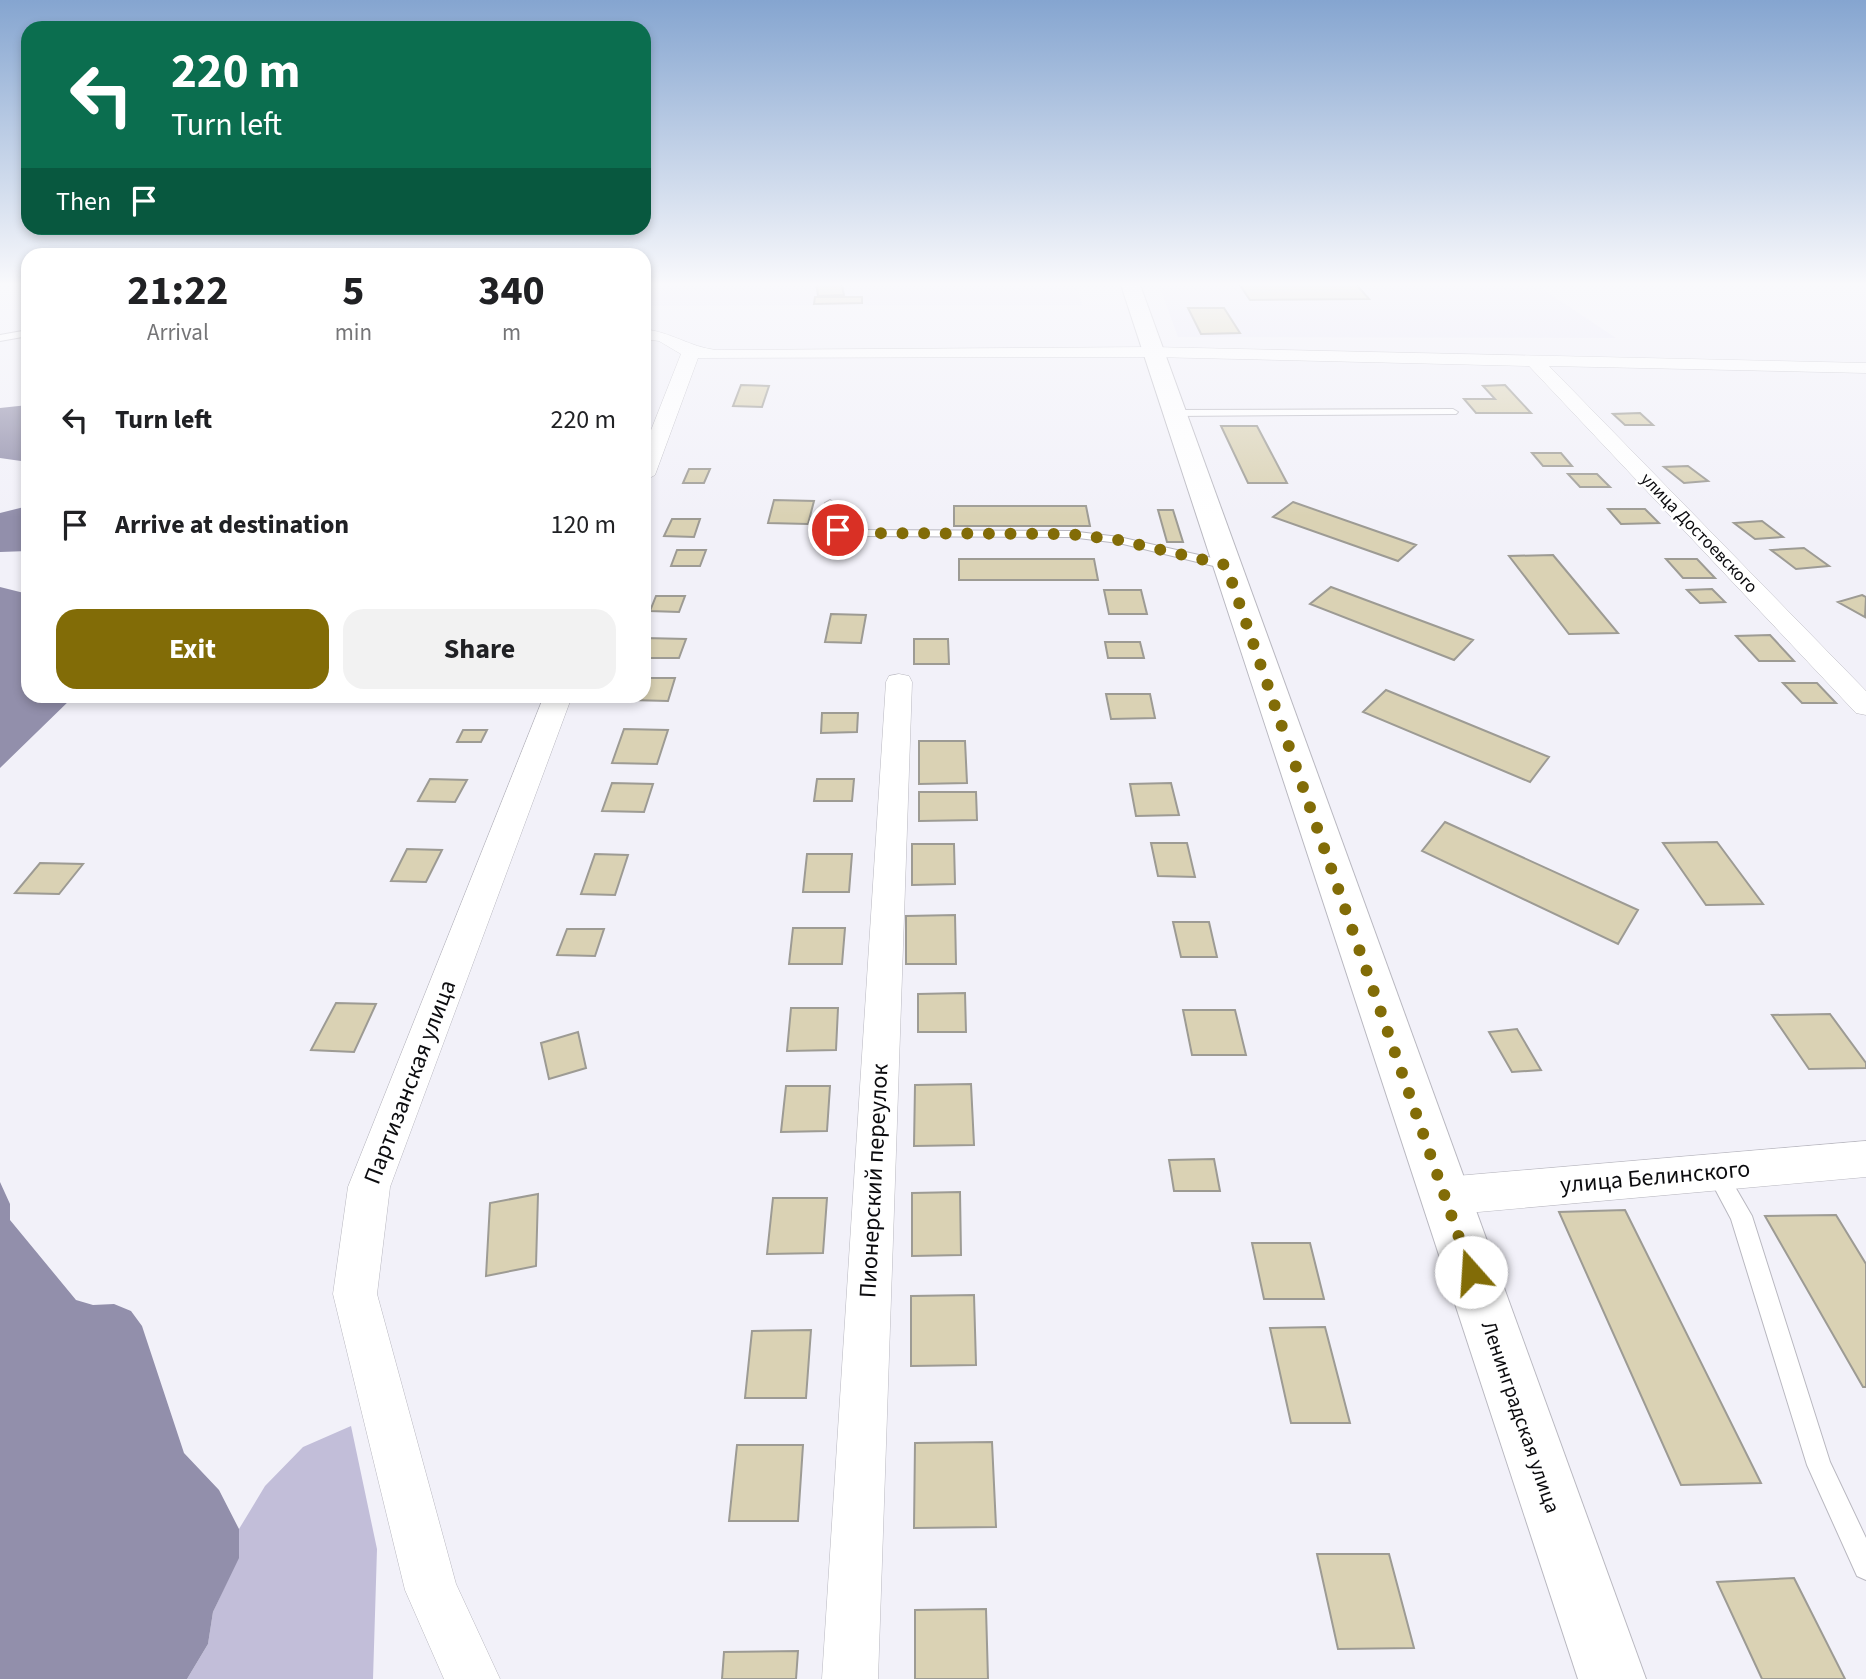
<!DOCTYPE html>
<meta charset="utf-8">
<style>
body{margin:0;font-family:"Source Sans 3",sans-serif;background:#f2f2f2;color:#202124;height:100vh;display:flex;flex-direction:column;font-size:26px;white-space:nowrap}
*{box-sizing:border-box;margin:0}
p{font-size:23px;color:#757577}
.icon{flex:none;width:38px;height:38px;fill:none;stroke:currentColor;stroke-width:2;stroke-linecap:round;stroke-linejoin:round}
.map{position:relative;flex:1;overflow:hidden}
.drawer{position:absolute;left:21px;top:248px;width:630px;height:455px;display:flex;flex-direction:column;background:#fff;border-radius:21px;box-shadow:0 4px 10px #0003}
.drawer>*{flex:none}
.guide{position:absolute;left:21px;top:21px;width:630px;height:214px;border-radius:21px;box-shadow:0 4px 10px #0003;background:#0b6e4f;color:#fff;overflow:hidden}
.pin{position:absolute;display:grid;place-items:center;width:60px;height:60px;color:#fff;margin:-30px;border:4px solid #fff;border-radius:50%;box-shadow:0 2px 7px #0007}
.me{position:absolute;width:77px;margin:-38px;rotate:341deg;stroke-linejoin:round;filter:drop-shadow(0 0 5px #0008)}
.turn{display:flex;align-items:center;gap:24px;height:147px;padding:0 35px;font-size:32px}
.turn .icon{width:91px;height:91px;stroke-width:2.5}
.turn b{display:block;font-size:49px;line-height:60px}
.then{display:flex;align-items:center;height:66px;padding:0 35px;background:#0003;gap:14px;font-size:26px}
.eta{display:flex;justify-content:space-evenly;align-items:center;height:119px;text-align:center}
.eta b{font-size:42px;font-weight:700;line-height:49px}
.cta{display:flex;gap:14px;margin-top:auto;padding:14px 35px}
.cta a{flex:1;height:80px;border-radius:21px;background:#826c07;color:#fff;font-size:28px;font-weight:700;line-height:80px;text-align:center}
.cta a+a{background:#f2f2f2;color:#202124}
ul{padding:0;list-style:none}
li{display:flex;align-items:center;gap:21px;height:105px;padding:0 35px}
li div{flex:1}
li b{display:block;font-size:26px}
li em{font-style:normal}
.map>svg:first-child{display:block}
</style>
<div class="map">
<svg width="1866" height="1679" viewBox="0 0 1866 1679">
<rect width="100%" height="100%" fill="#f2f1f9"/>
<path fill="#eae8f8" d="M653 282H1076L1082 305 644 306Z
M1158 282H1532L1616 338 1178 337Z"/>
<path fill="#c2bed9" d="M351 1426 377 1549 373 1679H187L208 1644 213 1612 238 1558 239 1529 265 1486 303 1447Z"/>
<path fill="#928fab" d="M28 405V462L0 458V408Z
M28 506V551L0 552V513Z
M0 587 28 594V696L73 697 0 768Z
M0 1182 10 1204V1220L76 1300 93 1305 114 1304 131 1311 142 1326 184 1453 219 1490 239 1529V1558L213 1612 208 1644 187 1679H0Z"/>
<path fill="#dad2b4" stroke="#9d9b94" stroke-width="2" d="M816 282H841L844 295 818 296Z
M1355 283 1369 299 1250 300 1239 284Z
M815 297H862V303L814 304Z
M1188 308H1224L1240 333 1201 334Z
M741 385 769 386 762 407 733 406Z
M1505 385 1531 413H1476L1464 399H1495L1483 386Z
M1640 413 1653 425H1625L1613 414Z
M1221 426H1257L1287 483H1248Z
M1532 453H1561L1572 466H1543Z
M1688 466 1708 481 1684 483 1664 467Z
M689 469H710L704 483H683Z
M1568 474H1597L1610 487H1580Z
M774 500 814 501 808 524 768 523Z
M1293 502 1416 545 1398 561 1273 517Z
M954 506H1086L1090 526H954Z
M1608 509H1645L1659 523 1621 524Z
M1158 510H1173L1183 542H1167Z
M672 519H700L694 537 664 536Z
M1762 521 1783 537 1755 539 1734 523Z
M1804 548 1829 566 1796 569 1771 550Z
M677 550H706L700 566H671Z
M1553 555 1618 633 1569 634 1509 556Z
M959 559H1094L1098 580H959Z
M1666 559H1697L1715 578H1683Z
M1331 587 1473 640 1454 660 1310 604Z
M1712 589 1725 602 1700 603 1687 590Z
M1104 590H1141L1147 614H1109Z
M1862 595 1866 597 1865 617 1838 602Z
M656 596H685L679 612 650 611Z
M831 614 866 615 861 643 825 642Z
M1770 635 1794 661H1759L1736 636Z
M645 638 686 639 679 658H644Z
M914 639H948L949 664H914Z
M1105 642H1140L1144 658H1108Z
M644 678H675L668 701 631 700 632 696H644Z
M1783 683H1817L1836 703H1802Z
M1386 690 1549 757 1530 782 1363 712Z
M1106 694H1150L1155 718 1111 719Z
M822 713H858L857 732 821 733Z
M624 729 668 730 657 764 612 763Z
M463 730H487L481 742H457Z
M919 741H965L967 783 919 784Z
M430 779 467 780 455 802 418 801Z
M817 779H854L852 801H814Z
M612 783 653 784 644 812 602 811Z
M1171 783 1179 815 1136 816 1130 784Z
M919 792H976L977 820 919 821Z
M1445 822 1638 910 1618 944 1422 851Z
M1717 842 1763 904 1706 905 1663 843Z
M1151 843H1187L1195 877 1158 876Z
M912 844H954L955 884 912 885Z
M407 849 442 850 426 882 391 881Z
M595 854 628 855 615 895 581 894Z
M807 854H852L849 892H803Z
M40 863 83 864 59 894 15 893Z
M955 915 956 964H906V916Z
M1173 922H1209L1217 957H1181Z
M793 928H845L842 964H789Z
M567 929H604L595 956 557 955Z
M965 993 966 1032H918V994Z
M336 1003 376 1004 354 1052 311 1050Z
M791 1008H838L836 1050 787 1051Z
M1183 1010H1235L1246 1055H1192Z
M1830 1014 1866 1063V1068L1809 1069 1772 1015Z
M1517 1029 1541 1070 1512 1072 1489 1032Z
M578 1032 586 1068 549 1079 541 1043Z
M971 1084 974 1145 914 1146 915 1085Z
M786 1086H830L827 1131 781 1132Z
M1214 1159 1220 1191H1174L1169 1160Z
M960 1192 961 1255 912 1256V1193Z
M538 1194 536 1266 486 1276 490 1203Z
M773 1198H827L823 1253 767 1254Z
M1625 1210 1761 1483 1681 1485 1559 1212Z
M1836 1215 1866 1264V1387H1863L1765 1216Z
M1252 1243H1310L1324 1299H1264Z
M974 1295 976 1365 911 1366V1296Z
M1325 1327 1350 1423H1291L1270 1328Z
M811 1330 806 1398H745L752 1331Z
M992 1442 996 1527 914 1528 915 1443Z
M737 1445H803L798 1521H729Z
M1317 1554H1389L1414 1648 1338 1649Z
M1794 1578 1845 1679H1762L1717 1582Z
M986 1609 988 1679H915V1610Z
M798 1651 796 1679H722L724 1652Z"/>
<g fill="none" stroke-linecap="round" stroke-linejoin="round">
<g stroke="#b9b8c0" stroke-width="2">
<path id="lane" d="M28 330V336L0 341V335Z
M1453 409 1458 412 1456 414 1173 416 1168 413 1173 410Z
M830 500 835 503 836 520 842 527 853 530 1070 531 1119 537 1230 562 1232 565 1226 569 1119 543 1070 537 853 536 834 532 824 521 825 503Z
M1716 1163 1723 1166 1752 1216 1830 1462 1866 1538V1580L1857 1576 1807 1465 1731 1219 1706 1172 1709 1166Z"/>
</g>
<g stroke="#b9b8c0" stroke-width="1">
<path id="street" d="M644 329C671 332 690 347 716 350L1152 347 1866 363V373L1549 366 1866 691V715L1856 713 1529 366 1152 357 698 358 655 475 644 481V448L681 354 659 341 644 339Z
M899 674 909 676 912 682 878 1679H822L886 682 889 676Z
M544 696H572L390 1187 377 1294 456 1584 500 1679H444L405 1590 333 1294 348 1187Z
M1866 1141V1177L1445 1215 1430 1209 1424 1196 1430 1183 1445 1177Z"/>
</g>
<g stroke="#b9b8c0" stroke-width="2">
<path id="secondary" d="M1120 282H1139L1646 1679H1578Z"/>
</g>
<use href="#lane" fill="#fff" fill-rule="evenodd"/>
<use href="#street" fill="#fff" fill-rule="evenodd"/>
<use href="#secondary" fill="#fff" fill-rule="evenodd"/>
</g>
<linearGradient id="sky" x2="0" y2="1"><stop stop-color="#85a5d0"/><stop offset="0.55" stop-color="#f9f9fc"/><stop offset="1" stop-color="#f9f9fc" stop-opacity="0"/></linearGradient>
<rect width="1866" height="517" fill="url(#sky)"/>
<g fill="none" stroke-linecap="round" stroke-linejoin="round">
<path stroke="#826c07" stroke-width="12" stroke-dasharray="0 21.6" d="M838 530 853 533 1070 534 1119 540 1226 565 1471 1272"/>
</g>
<g text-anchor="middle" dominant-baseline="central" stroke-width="5" stroke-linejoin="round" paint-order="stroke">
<g font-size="18" fill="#0c0c0f" stroke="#fff">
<text transform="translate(1699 533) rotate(46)">улица Достоевского</text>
</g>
<g font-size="21" fill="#0c0c0f" stroke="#fff">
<text transform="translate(1521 1417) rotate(71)">Ленинградская улица</text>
</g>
<g font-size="24" fill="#0c0c0f" stroke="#fff">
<text transform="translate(410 1082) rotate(-69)">Партизанская улица</text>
<text transform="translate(1655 1177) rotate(-5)">улица Белинского</text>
<text transform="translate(874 1181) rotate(-87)">Пионерский переулок</text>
</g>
</g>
</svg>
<div class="pin" style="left:838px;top:530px;background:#d93025"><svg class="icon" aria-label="arrive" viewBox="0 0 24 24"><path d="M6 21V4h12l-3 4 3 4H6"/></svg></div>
<svg class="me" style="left:1471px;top:1272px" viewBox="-20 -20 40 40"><circle r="19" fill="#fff"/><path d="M0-13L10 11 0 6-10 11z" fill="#826c07"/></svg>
<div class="guide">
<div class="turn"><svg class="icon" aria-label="left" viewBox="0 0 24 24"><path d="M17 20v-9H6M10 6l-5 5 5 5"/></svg><div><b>220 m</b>Turn left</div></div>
<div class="then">Then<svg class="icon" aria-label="arrive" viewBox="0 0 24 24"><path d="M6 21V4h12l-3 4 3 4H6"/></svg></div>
</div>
<section class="drawer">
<div class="eta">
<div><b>21:22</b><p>Arrival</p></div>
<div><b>5</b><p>min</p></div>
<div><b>340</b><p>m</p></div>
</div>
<ul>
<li><svg class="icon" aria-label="left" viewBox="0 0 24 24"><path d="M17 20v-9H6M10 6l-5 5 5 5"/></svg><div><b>Turn left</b></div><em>220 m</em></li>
<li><svg class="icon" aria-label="arrive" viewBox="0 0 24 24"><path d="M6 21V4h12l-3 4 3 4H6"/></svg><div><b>Arrive at destination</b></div><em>120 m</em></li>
</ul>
<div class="cta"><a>Exit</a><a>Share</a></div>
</section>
</div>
